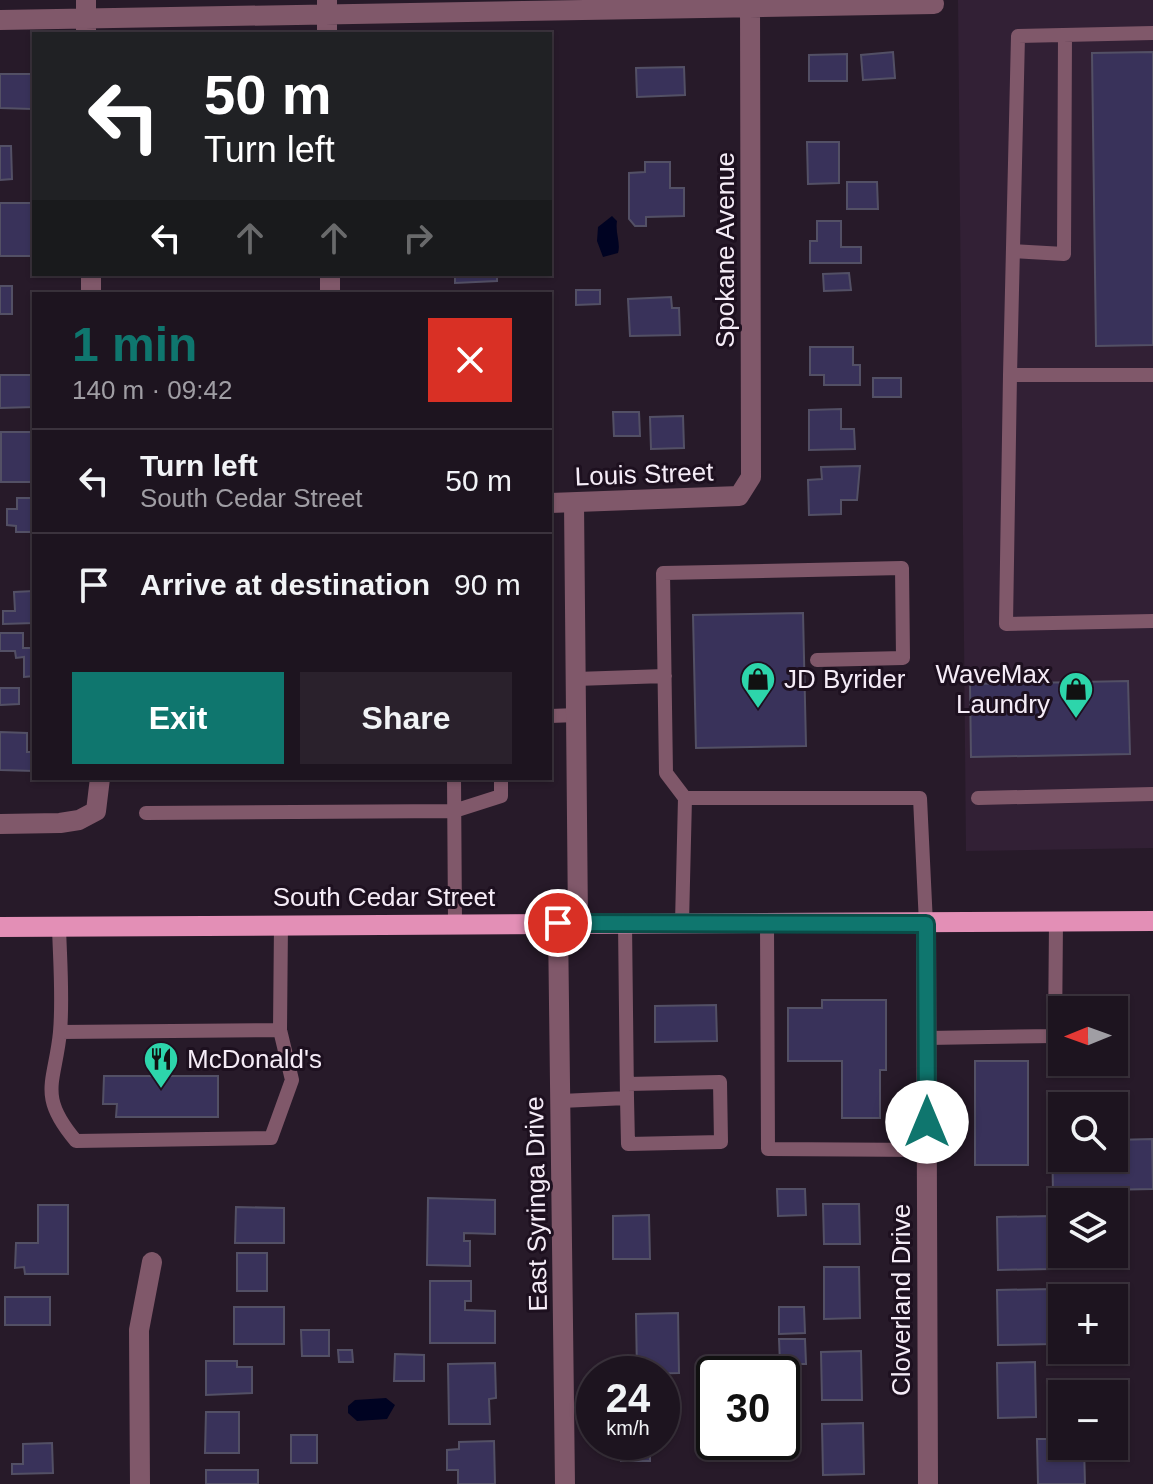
<!DOCTYPE html>
<meta charset="utf-8">
<style>
body{margin:0;font-family:Arial,sans-serif;background:#2a212c;color:#f1f3f6;height:100vh;display:flex;flex-direction:column;font-size:30px;white-space:nowrap}
*{box-sizing:border-box;margin:0}
p{font-size:26px;color:#a09ea4}
.icon{flex:none;width:44px;height:44px;fill:none;stroke:currentColor;stroke-width:2;stroke-linecap:round;stroke-linejoin:round}
.map{position:relative;flex:1;overflow:hidden}
.details{position:absolute;left:32px;top:292px;width:520px;height:488px;display:flex;flex-direction:column;background:#1d141f;border-radius:0px;box-shadow:0 2px 6px #0004,0 0 0 2px #3b333d}
.details>*{flex:none}
.top-card{position:absolute;left:32px;top:32px;width:520px;height:244px;border-radius:0px;box-shadow:0 2px 6px #0004,0 0 0 2px #3b333d;background:#202124;color:#fff;overflow:hidden}
.needle{width:52px;rotate:269deg}
.fabs{position:absolute;left:1048px;top:996px;display:grid;gap:16px}
.fabs a{display:grid;place-items:center;width:80px;height:80px;border-radius:0px;background:#1d141f;box-shadow:0 2px 6px #0004,0 0 0 2px #3b333d;font-size:40px}
.speed{position:absolute;left:576px;top:1356px;display:flex;gap:16px;font-size:40px;font-weight:700;text-align:center}
.speed>*{display:grid;place-content:center;width:104px;height:104px;border-radius:50%;background:#1d141f;box-shadow:0 2px 6px #0004,0 0 0 2px #3b333d;line-height:1}
.speed small{font-size:20px;font-weight:400}
.speed .limit{border:4px solid #111;border-radius:12px;background:#fff;color:#111}
.pin{position:absolute;display:grid;place-items:center;width:68px;height:68px;color:#fff;margin:-34px;border:4px solid #fff;border-radius:50%;box-shadow:0 2px 8px #0007}
.me{position:absolute;width:88px;margin:-44px;rotate:0deg;stroke-linejoin:round;filter:drop-shadow(0 0 6px #0008)}
.turn{display:flex;align-items:center;gap:28px;height:168px;padding:0 40px;font-size:36px}
.turn .icon{width:104px;height:104px;stroke-width:2.5}
.turn b{display:block;font-size:56px;line-height:68px}
.lanes{display:flex;align-items:center;height:76px;padding:0 40px;background:#0003;justify-content:center;gap:40px;direction:ltr}
.lanes .off{opacity:.35}
.round{display:grid;place-items:center;flex:none;width:84px;height:84px;border-radius:0px;background:#2a212c}
.overview{display:flex;align-items:center;justify-content:space-between;height:136px;padding:0 40px}
h1{font-size:48px;font-weight:600;line-height:60px;color:#0f766e}
.primary-button{display:flex;gap:16px;margin-top:auto;padding:16px 40px}
.primary-button a{flex:1;height:92px;border-radius:0px;background:#0f766e;color:#fff;font-size:32px;font-weight:600;line-height:92px;text-align:center}
.primary-button a+a{background:#2a212c;color:#f1f3f6}
ul{padding:0;list-style:none}
li{display:flex;align-items:center;gap:24px;height:104px;padding:0 40px;border-top:2px solid #3b333d}
li div{flex:1}
li b{display:block;font-size:30px}
li em{font-style:normal}
.map>svg:first-child{display:block}
</style>
<div class="map">
<svg width="1153" height="1484" viewBox="0 0 1153 1484">
<rect width="100%" height="100%" fill="#271a29"/>
<path fill="#322035" d="M958 0H1153V848L966 851Z"/>
<path fill="#000322" d="M612 216 617 221C615 233 621 243 618 253L603 257 597 241 598 227Z
M386 1398 395 1405 387 1419 357 1421 348 1413V1406L355 1400Z"/>
<path fill="#39325a" stroke="#535065" stroke-width="2" d="M893 52 895 78 863 80 861 55Z
M1153 52V345L1096 346 1092 53Z
M847 54V81H809V55Z
M684 67 685 95 637 97 636 68Z
M0 74H32V109L0 108Z
M807 142H839V183L808 184Z
M0 146H11L12 179 0 180Z
M645 162H670V188H684V216L646 217V226H635L629 219V173L645 172Z
M847 182H877L878 209H847Z
M0 203H32V256H0Z
M817 221H841V247H861V263H810V241H817Z
M849 273 851 290 824 291 823 274Z
M455 274H497V281L455 283Z
M0 286H12V314H0Z
M576 290H600V304L576 305Z
M671 297 672 308H679L680 335 630 336 628 299Z
M810 347H853V365H860V385H824V375H810Z
M0 375H34V407L0 408Z
M873 378H901V397H873Z
M841 409V429H854L855 449 809 450V410Z
M613 412H639L640 436H614Z
M683 416 684 448 651 449 650 417Z
M1 432H34V482H1Z
M860 466 857 500H841V514L809 515 808 480 822 479 821 467Z
M17 498H34V532H16V526L7 525V509H17Z
M34 591V623L3 624V611H15L14 592Z
M803 613 806 746 696 748 693 615Z
M0 633H23V648H34V676L24 677V657L16 658 15 651H0Z
M1128 681 1130 754 971 757 970 684Z
M0 688H19V704L0 705Z
M0 732 27 733V752H34V771L0 770Z
M822 1000H886V1070H880V1118H842V1061H788V1008H822Z
M716 1005 717 1041 655 1042V1006Z
M975 1061H1028V1165H975Z
M104 1076H218V1117H116L117 1104H103Z
M1152 1139 1153 1189 1053 1191 1052 1141H1062V1158H1114V1140Z
M777 1189H805L806 1215 778 1216Z
M428 1198 495 1200V1234L464 1233V1241H470V1266L427 1265Z
M823 1204H859L860 1244H824Z
M38 1205H68V1274H25L24 1267 15 1268 16 1243H38Z
M236 1207 284 1208V1243H235Z
M649 1215 650 1259H613V1216Z
M1049 1216 1050 1269 998 1270 997 1217Z
M237 1253H267V1291H237Z
M824 1267H859L860 1318 824 1319Z
M430 1281H471V1301H465V1310L495 1311V1343H430Z
M1052 1289 1053 1344 998 1345 997 1290Z
M5 1297H50V1325H5Z
M234 1307H284V1344H234Z
M779 1307H804L805 1333 779 1334Z
M678 1313 679 1373 637 1374 636 1314Z
M301 1330H329V1356H302Z
M779 1339H805L806 1364H780Z
M338 1350H352L353 1362H339Z
M861 1351 862 1400H822L821 1352Z
M395 1354 424 1355V1381H394Z
M206 1361H237V1367H252V1393L206 1395Z
M1035 1362 1036 1417 998 1418 997 1363Z
M495 1363 496 1398 489 1399 490 1424H449L448 1364Z
M206 1412H239V1453H205Z
M863 1423 864 1474 823 1475 822 1424Z
M291 1435H317V1463H291Z
M1037 1439H1062V1446H1084L1085 1484H1038Z
M494 1441 495 1484H458V1470H447V1450L459 1449V1442Z
M621 1442H650V1461H621Z
M52 1443 53 1473 12 1474V1464H23V1444Z
M206 1470H258V1484H206Z"/>
<g fill="none" stroke-linecap="round" stroke-linejoin="round">
<path stroke="#80586a" stroke-width="14" d="M1013 251 1064 254 1065 35
M1010 375 1018 36 1153 33
M1153 375H1010L1006 624 1153 621
M576 679 665 676
M550 716 577 715
M454 778 455 922
M685 798H920L926 924
M978 798 1153 794
M146 813 454 811 501 796V778
M682 923 685 798 666 773 663 573 902 568 903 658 817 660
M767 925 768 1149 927 1150
M59 927C60 961 63 998 60 1032 55 1083 37 1095 76 1141L271 1138 292 1080 280 1030 281 923
M60 1032 280 1030
M927 1038 1055 1036 1056 922
M627 1084 720 1082 721 1142 628 1144 627 1098
M561 1101 627 1098 625 923"/>
<path stroke="#80586a" stroke-width="20" d="M86 0V34
M327 0V34
M0 20 934 4
M91 274V294
M330 274V294
M550 503 739 496 751 477 750 0
M574 503 578 923
M0 824 60 823 79 820 96 811 100 778
M558 923 565 1484
M926 924 928 1484
M140 1484 139 1330 152 1262"/>
<path stroke="#e38fb6" stroke-width="20" d="M0 927 1153 921"/>
</g>
<g fill="none" stroke-linecap="round" stroke-linejoin="round">
<g stroke="#0a4d48" stroke-width="20">
<path id="route" d="M558 923 926 924 927 1122"/>
</g>
<use href="#route" stroke="#0f766e" stroke-width="14"/>
</g>
<defs>
<g id="shop-pin" transform="scale(1.8)"><path d="M0 17L-7.5 6A9.5 9.5 0 1 1 7.5 6Z" fill="#2dd5ab" stroke="#1d101f"/><path d="M-5-2.5h2.3a2.7 3.5 0 0 1 5.4 0H5L5.5 6h-11ZM-1.5-2.5h3a1.5 2.3 0 0 0-3 0Z" fill="#111"/></g>
<g id="restaurant-pin" transform="scale(1.8)"><path d="M0 17L-7.5 6A9.5 9.5 0 1 1 7.5 6Z" fill="#2dd5ab" stroke="#1d101f"/><path d="M-5-6h1v4h1v-4h1v4h1v-4h1v5L-1.5 .5V6h-2V.5L-5-1ZM5-6V6H3V1.5H1.5Q1.5-4 5-6Z" fill="#111"/></g>
</defs>
<g fill-rule="evenodd">
<use href="#shop-pin" x="758" y="679"/>
<use href="#shop-pin" x="1076" y="689"/>
<use href="#restaurant-pin" x="161" y="1059"/>
</g>
<g text-anchor="middle" dominant-baseline="central" stroke-width="6" stroke-linejoin="round" paint-order="stroke">
<g font-size="26" fill="#f5ecf7" stroke="#1d101f">
<text transform="translate(725 250) rotate(-90)">Spokane Avenue</text>
<text transform="translate(644 474) rotate(-2)">Louis Street</text>
<text x="384" y="897">South Cedar Street</text>
<text transform="translate(536 1204) rotate(-91)">East Syringa Drive</text>
<text transform="translate(901 1300) rotate(-90)">Cloverland Drive</text>
</g>
<g font-size="26" fill="#f5ecf7" stroke="#1d101f" text-anchor="start">
<text x="1050" y="674" text-anchor="end">WaveMax<tspan x="1050" dy="30">Laundry</tspan></text>
<text x="784" y="679">JD Byrider</text>
<text x="187" y="1059">McDonald's</text>
</g>
</g>
</svg>
<div class="fabs">
<a><svg class="needle" viewBox="-14 -14 28 28"><path d="M0-13l5 13h-10z" fill="#e53935"/><path d="M0 13l5-13h-10z" fill="#a09ea4"/></svg></a>
<a><svg class="icon" aria-label="search" viewBox="0 0 24 24"><circle cx="10" cy="10" r="6"/><path d="M15 15l6 6"/></svg></a>
<a><svg class="icon" aria-label="layers" viewBox="0 0 24 24"><path d="M12 4l9 5-9 5-9-5zM3 14l9 5 9-5"/></svg></a>
<a>+</a>
<a>−</a>
</div>
<div class="speed"><div>24<small>km/h</small></div><div class="limit">30</div></div>
<div class="pin" style="left:558px;top:923px;background:#d93025"><svg class="icon" aria-label="arrive" viewBox="0 0 24 24"><path d="M6 21V4h12l-3 4 3 4H6"/></svg></div>
<svg class="me" style="left:927px;top:1122px" viewBox="-20 -20 40 40"><circle r="19" fill="#fff"/><path d="M0-13L10 11 0 6-10 11z" fill="#0f766e"/></svg>
<div class="top-card">
<div class="turn"><svg class="icon" aria-label="left" viewBox="0 0 24 24"><path d="M17 20v-9H6M10 6l-5 5 5 5"/></svg><div><b>50 m</b>Turn left</div></div>
<div class="lanes"><svg class="icon" aria-label="left" viewBox="0 0 24 24"><path d="M17 20v-9H6M10 6l-5 5 5 5"/></svg><svg class="icon off" aria-label="ahead" viewBox="0 0 24 24"><path d="M12 20V5M6 11l6-6 6 6"/></svg><svg class="icon off" aria-label="ahead" viewBox="0 0 24 24"><path d="M12 20V5M6 11l6-6 6 6"/></svg><svg class="icon off" aria-label="right" viewBox="0 0 24 24"><path d="M7 20v-9h11M14 6l5 5-5 5"/></svg></div>
</div>
<section class="details">
<div class="overview"><div><h1>1 min</h1><p>140 m · 09:42</p></div><a class="round" style="background:#d93025;color:#fff"><svg class="icon" aria-label="close" viewBox="0 0 24 24"><path d="M6 6l12 12M18 6L6 18"/></svg></a></div>
<ul>
<li><svg class="icon" aria-label="left" viewBox="0 0 24 24"><path d="M17 20v-9H6M10 6l-5 5 5 5"/></svg><div><b>Turn left</b><p>South Cedar Street</p></div><em>50 m</em></li>
<li><svg class="icon" aria-label="arrive" viewBox="0 0 24 24"><path d="M6 21V4h12l-3 4 3 4H6"/></svg><div><b>Arrive at destination</b></div><em>90 m</em></li>
</ul>
<div class="primary-button"><a>Exit</a><a>Share</a></div>
</section>
</div>
